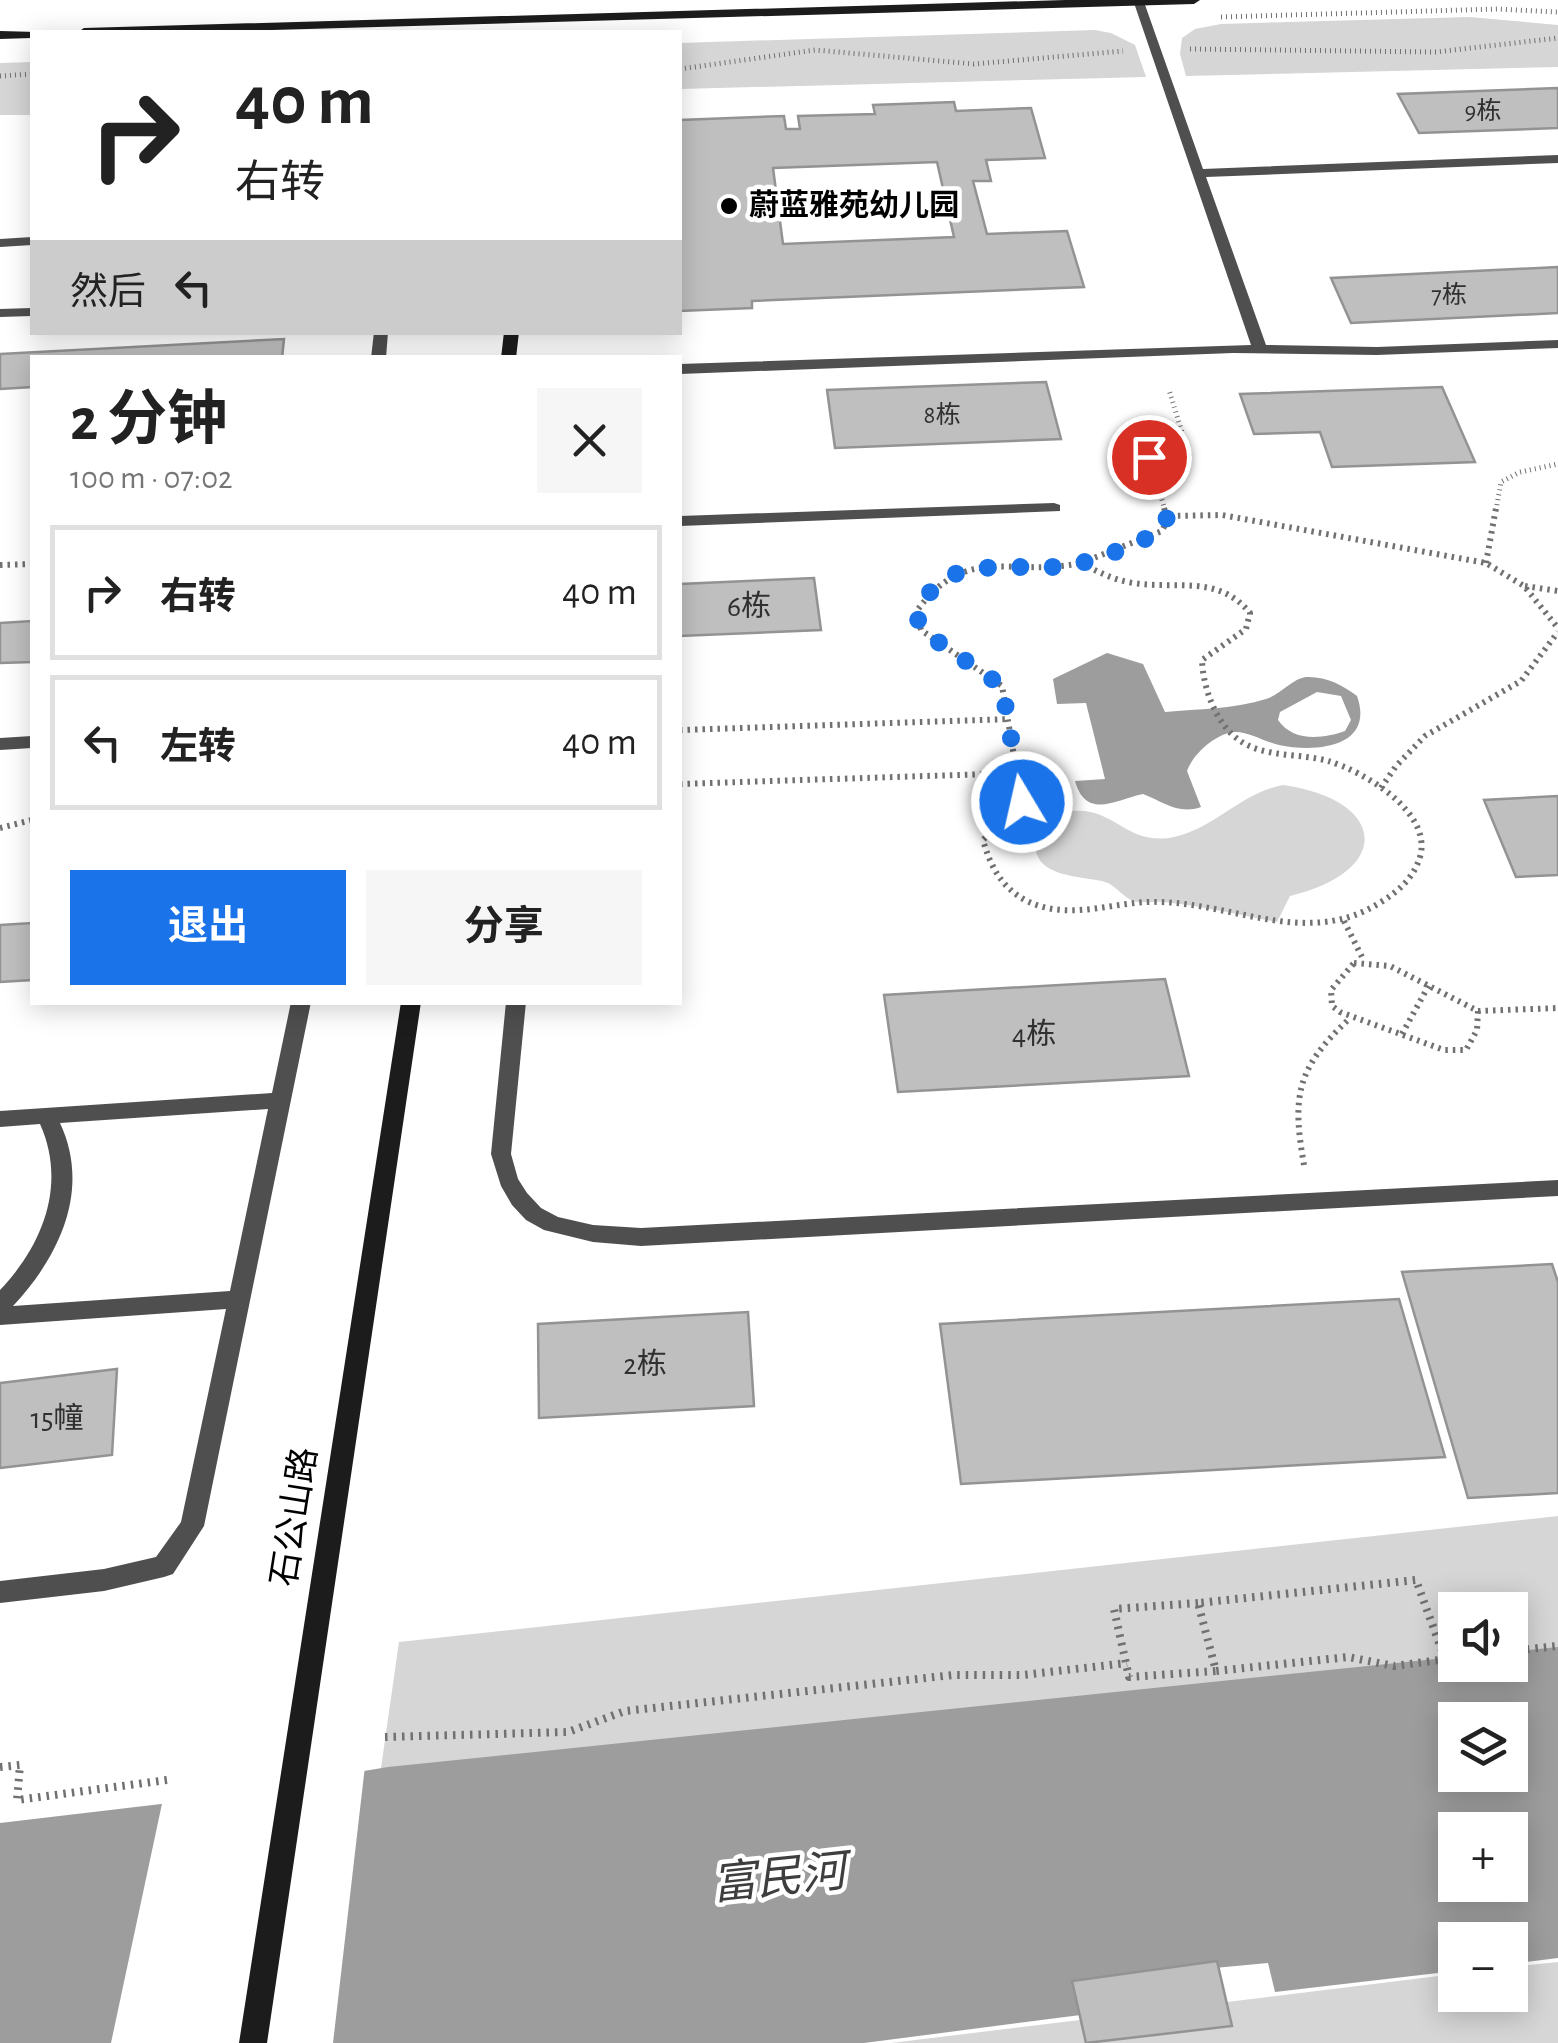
<!DOCTYPE html>
<html lang="zh">
<meta charset="utf-8">
<style>
body{margin:0;font-family:"Alegreya Sans","Noto Sans SC",sans-serif;background:#f6f6f6;color:#222;height:100vh;display:flex;flex-direction:column;font-size:38px;white-space:nowrap}
*{box-sizing:border-box;margin:0}
p{font-size:32px;color:#767676}
.icon{flex:none;width:55px;height:55px;fill:none;stroke:currentColor;stroke-width:2;stroke-linecap:round;stroke-linejoin:round}
.map{position:relative;flex:1;overflow:hidden}
.drawer{position:absolute;left:30px;top:355px;width:652px;height:650px;display:flex;flex-direction:column;background:#fff;border-radius:0px;box-shadow:0 5px 25px #0003}
.drawer>*{flex:none}
.hud{position:absolute;left:30px;top:30px;width:652px;height:305px;border-radius:0px;box-shadow:0 5px 25px #0003;background:#fff;color:#222;overflow:hidden}
.controls{position:absolute;left:1438px;top:1592px;display:grid;gap:20px}
.controls a{display:grid;place-items:center;width:90px;height:90px;border-radius:0px;background:#fff;box-shadow:0 5px 25px #0003;font-size:50px}
.pin{position:absolute;display:grid;place-items:center;width:85px;height:85px;color:#fff;margin:-42px;border:5px solid #fff;border-radius:50%;box-shadow:0 2px 10px #0007}
.me{position:absolute;width:110px;margin:-55px;rotate:351deg;stroke-linejoin:round;filter:drop-shadow(0 0 8px #0008)}
.turn{display:flex;align-items:center;gap:35px;height:210px;padding:0 40px;font-size:45px}
.turn .icon{width:130px;height:130px;stroke-width:2.5}
.turn b{display:block;font-size:70px;line-height:85px}
.then{display:flex;align-items:center;height:95px;padding:0 40px;background:#0003;gap:20px;font-size:38px}
.round{display:grid;place-items:center;flex:none;width:105px;height:105px;border-radius:0px;background:#f6f6f6}
.headline{display:flex;align-items:center;justify-content:space-between;height:170px;padding:0 40px}
h1{font-size:60px;font-weight:700;line-height:75px}
.action{display:flex;gap:20px;margin-top:auto;padding:20px 40px}
.action a{flex:1;height:115px;border-radius:0px;background:#1a73e8;color:#fff;font-size:40px;font-weight:700;line-height:115px;text-align:center}
.action a+a{background:#f6f6f6;color:#222}
ul{padding:0;list-style:none}
li{display:flex;align-items:center;gap:30px;height:135px;margin:0 20px 15px;padding:0 20px;border:5px solid #e0e0e0;border-radius:0px}
li div{flex:1}
li b{display:block;font-size:38px}
li em{font-style:normal}
.map>svg:first-child{display:block}
</style>
<div class="map">
<svg width="1558" height="2043" viewBox="0 0 1558 2043">
<rect width="100%" height="100%" fill="#fff"/>
<path fill="#d6d6d6" fill-rule="evenodd" d="M1469 17 1558 25V67L1186 76 1180 54 1182 38 1195 29 1221 24Z
M1095 30 1111 33 1135 45 1146 77 680 89V43Z
M32 62V115H0V63Z
M1283 785C1385 799 1396 870 1290 896L1277 922C1240 915 1202 906 1164 902 1154 901 1142 904 1133 901 1124 897 1117 888 1108 883 1093 875 1024 882 1037 834 1040 822 1055 814 1066 812 1114 803 1124 847 1174 837 1215 828 1241 793 1283 785Z
M1558 1516V1670L375 1810 399 1642ZM1455 1610H1510V1665H1455Z
M1558 1962V2043H891L1455 1974V1995H1510V1967Z"/>
<path fill="#9d9d9d" fill-rule="evenodd" d="M1107 653 1143 664 1165 712C1198 709 1235 709 1266 699 1280 695 1293 678 1306 677 1325 676 1343 685 1357 696 1375 747 1317 753 1279 745 1265 742 1248 731 1234 732 1215 734 1193 754 1187 771L1201 807C1178 815 1164 802 1143 794 1115 800 1086 820 1075 781L1105 779 1086 703 1057 704 1053 679ZM1317 692 1341 696 1351 720 1345 731C1322 739 1293 742 1278 720L1280 712Z
M1558 1647V1958L1510 1964V1940H1455V1971L1275 1992 1268 1963 1097 1979 1104 2012 864 2043H0V1823L178 1802 388 1767 1455 1657V1665H1510V1652ZM1455 1720H1510V1775H1455ZM1455 1830H1510V1885H1455Z"/>
<path fill="#fff" d="M365 1766 333 2043H111L163 1799Z"/>
<path fill="#bfbfbf" stroke="#939393" stroke-width="2.5" fill-rule="evenodd" d="M1558 88V128L1419 133 1398 94Z
M954 102 956 111 1031 108 1045 158 986 160 991 181H973L987 234 1067 231 1084 287 752 301V308L680 311V120L784 116 786 129H800L798 116 875 114 873 105ZM937 162 954 237 783 244 773 168Z
M1558 267V313L1351 323 1331 278Z
M284 339 282 358H32V387L0 389V354Z
M1046 382 1061 439 835 448 827 390Z
M1442 387 1475 462 1332 467 1320 432 1254 434 1240 394Z
M814 578 821 630 680 636V584Z
M32 621V662L0 663V623Z
M1558 796V875L1516 877 1484 800Z
M32 923V980L0 982V925Z
M1165 979 1189 1076 898 1092 884 995Z
M1552 1264 1558 1282V1493L1468 1498 1402 1272Z
M1399 1299 1445 1457 961 1484 940 1324Z
M748 1312 754 1406 539 1418 538 1324Z
M117 1369 112 1455 0 1468V1383Z
M1217 1961 1232 2026 1086 2043 1072 1981Z"/>
<g fill="none" stroke-linecap="round" stroke-linejoin="round">
<path stroke="#717171" stroke-width="5" stroke-dasharray="1 4" stroke-linecap="butt" d="M1221 17 1498 9 1558 12
M1190 49 1436 52 1558 38
M680 69 815 50 974 64 1123 51
M0 76 32 74
M1165 510 1149 457 1189 455 1169 390
M1496 510 1501 482 1520 472 1558 464"/>
<path stroke="#717171" stroke-width="6" stroke-dasharray="2.5 5" stroke-linecap="butt" d="M1164 508 1167 518
M1081 563C1098 572 1114 580 1133 583 1177 590 1218 574 1250 613L1246 629 1202 660C1203 688 1216 724 1239 740 1264 758 1300 753 1328 761 1363 771 1433 812 1420 857 1414 877 1399 891 1381 902 1309 948 1236 904 1160 902 1114 900 1070 923 1025 900 1001 887 990 865 983 840L1022 802 1002 686 921 630 916 612C966 542 1011 578 1081 563Z
M1081 563 1162 531 1169 516 1222 515 1486 563 1524 586 1558 628
M1486 563 1496 508
M0 565 32 564
M1525 586 1558 591
M680 730 1009 719
M680 784 1018 773
M1381 788 1396 766 1425 736 1521 681 1558 632
M0 828 32 820
M1344 921 1364 961
M1354 963 1390 966 1478 1011 1477 1030 1466 1050H1444L1340 1012 1332 1006 1331 990Z
M1478 1011 1558 1008
M1402 1034 1429 985
M1304 1165C1292 1097 1296 1069 1348 1020"/>
<path stroke="#717171" stroke-width="8" stroke-dasharray="2.5 6" stroke-linecap="butt" d="M1198 1603 1114 1609 1129 1677 1216 1671
M1510 1651 1558 1646
M1445 1659 1416 1580 1198 1603 1216 1671 1348 1657 1394 1666 1455 1658
M385 1737 568 1732 625 1711 953 1675H1023L1127 1663
M0 1767 20 1765 17 1800 167 1780"/>
<path fill="#4f4f4f" fill-rule="evenodd" d="M1133 0 1144 2 1203 169 1558 155V163L1206 177 1266 345 1377 347 1558 340V348L1377 355 1233 353 680 374V364L1251 345Z
M32 237V245L0 247V239Z
M32 308V316L0 317V309Z
M374 332H388L386 358H371Z
M1054 503 1060 505V511L680 526V516Z
M32 736V748L0 750V738Z
M291 1002H311L204 1526 173 1574 164 1577 104 1591 0 1603V1581L104 1569 156 1557 181 1522 226 1309 0 1325V1290C43 1245 67 1184 40 1124L0 1127V1111L272 1093ZM268 1109 230 1291 13 1306C60 1256 91 1189 60 1123Z
M506 1002H526L511 1154 518 1179 527 1193 541 1208 558 1217 593 1225 641 1228 1558 1180V1196L641 1246 593 1242 544 1230 526 1220 512 1205 501 1186 491 1154Z"/>
<path fill="#1c1c1c" fill-rule="evenodd" d="M1065 0H1200L1194 4 198 32H78L84 28Z
M0 31 37 32H32V38L0 39Z
M504 332H519L516 358H501Z
M401 1002H421L267 2043H239Z"/>
</g>
<g fill="none" stroke-linecap="round" stroke-linejoin="round">
<path stroke="#1a73e8" stroke-width="18" stroke-dasharray="0 32.4" d="M1022 802 1002 686 921 630 916 612C925 600 934 583 948 577 980 561 1031 570 1066 566 1099 561 1132 545 1162 531L1167 520 1149 457"/>
</g>
<circle fill="#000" stroke="#fff" stroke-width="4" cx="729" cy="206" r="10"/>
<g text-anchor="middle" dominant-baseline="central" stroke-width="9" stroke-linejoin="round" paint-order="stroke">
<g font-size="25" fill="#303030">
<text x="1483" y="111">9栋</text>
<text x="1449" y="295">7栋</text>
<text x="942" y="415">8栋</text>
</g>
<g font-size="30" font-weight="bold" fill="#000" stroke="#fff" text-anchor="start">
<text x="749" y="206">蔚蓝雅苑幼儿园</text>
</g>
<g font-size="30" fill="#303030">
<text x="749" y="607">6栋</text>
<text x="1034" y="1035">4栋</text>
<text x="645" y="1365">2栋</text>
<text x="57" y="1419">15幢</text>
</g>
<g font-size="35" fill="#000" stroke="#fff">
<text transform="translate(295 1517) rotate(-81)">石公山路</text>
</g>
<g font-size="45" font-style="italic" fill="#3e3e3e" stroke="#fff">
<text transform="translate(779 1879) rotate(-6)">富民河</text>
</g>
</g>
</svg>
<div class="controls">
<a><svg class="icon" aria-label="sound" viewBox="0 0 24 24"><path d="M4 9h4l5-4v14l-5-4H4zM17 9q2 3 0 6"/></svg></a>
<a><svg class="icon" aria-label="layers" viewBox="0 0 24 24"><path d="M12 4l9 5-9 5-9-5zM3 14l9 5 9-5"/></svg></a>
<a>+</a>
<a>−</a>
</div>
<div class="pin" style="left:1149px;top:457px;background:#d93025"><svg class="icon" aria-label="arrive" viewBox="0 0 24 24"><path d="M6 21V4h12l-3 4 3 4H6"/></svg></div>
<svg class="me" style="left:1022px;top:802px" viewBox="-20 -20 40 40"><circle r="17" fill="#1a73e8" stroke="#fff" stroke-width="3"/><path d="M0-11L8 9 0 5-8 9z" fill="#fff"/></svg>
<div class="hud">
<div class="turn"><svg class="icon" aria-label="right" viewBox="0 0 24 24"><path d="M7 20v-9h11M14 6l5 5-5 5"/></svg><div><b>40 m</b>右转</div></div>
<div class="then">然后<svg class="icon" aria-label="left" viewBox="0 0 24 24"><path d="M17 20v-9H6M10 6l-5 5 5 5"/></svg></div>
</div>
<section class="drawer">
<div class="headline"><div><h1>2 分钟</h1><p>100 m · 07:02</p></div><a class="round"><svg class="icon" aria-label="close" viewBox="0 0 24 24"><path d="M6 6l12 12M18 6L6 18"/></svg></a></div>
<ul>
<li><svg class="icon" aria-label="right" viewBox="0 0 24 24"><path d="M7 20v-9h11M14 6l5 5-5 5"/></svg><div><b>右转</b></div><em>40 m</em></li>
<li><svg class="icon" aria-label="left" viewBox="0 0 24 24"><path d="M17 20v-9H6M10 6l-5 5 5 5"/></svg><div><b>左转</b></div><em>40 m</em></li>
</ul>
<div class="action"><a>退出</a><a>分享</a></div>
</section>
</div>
